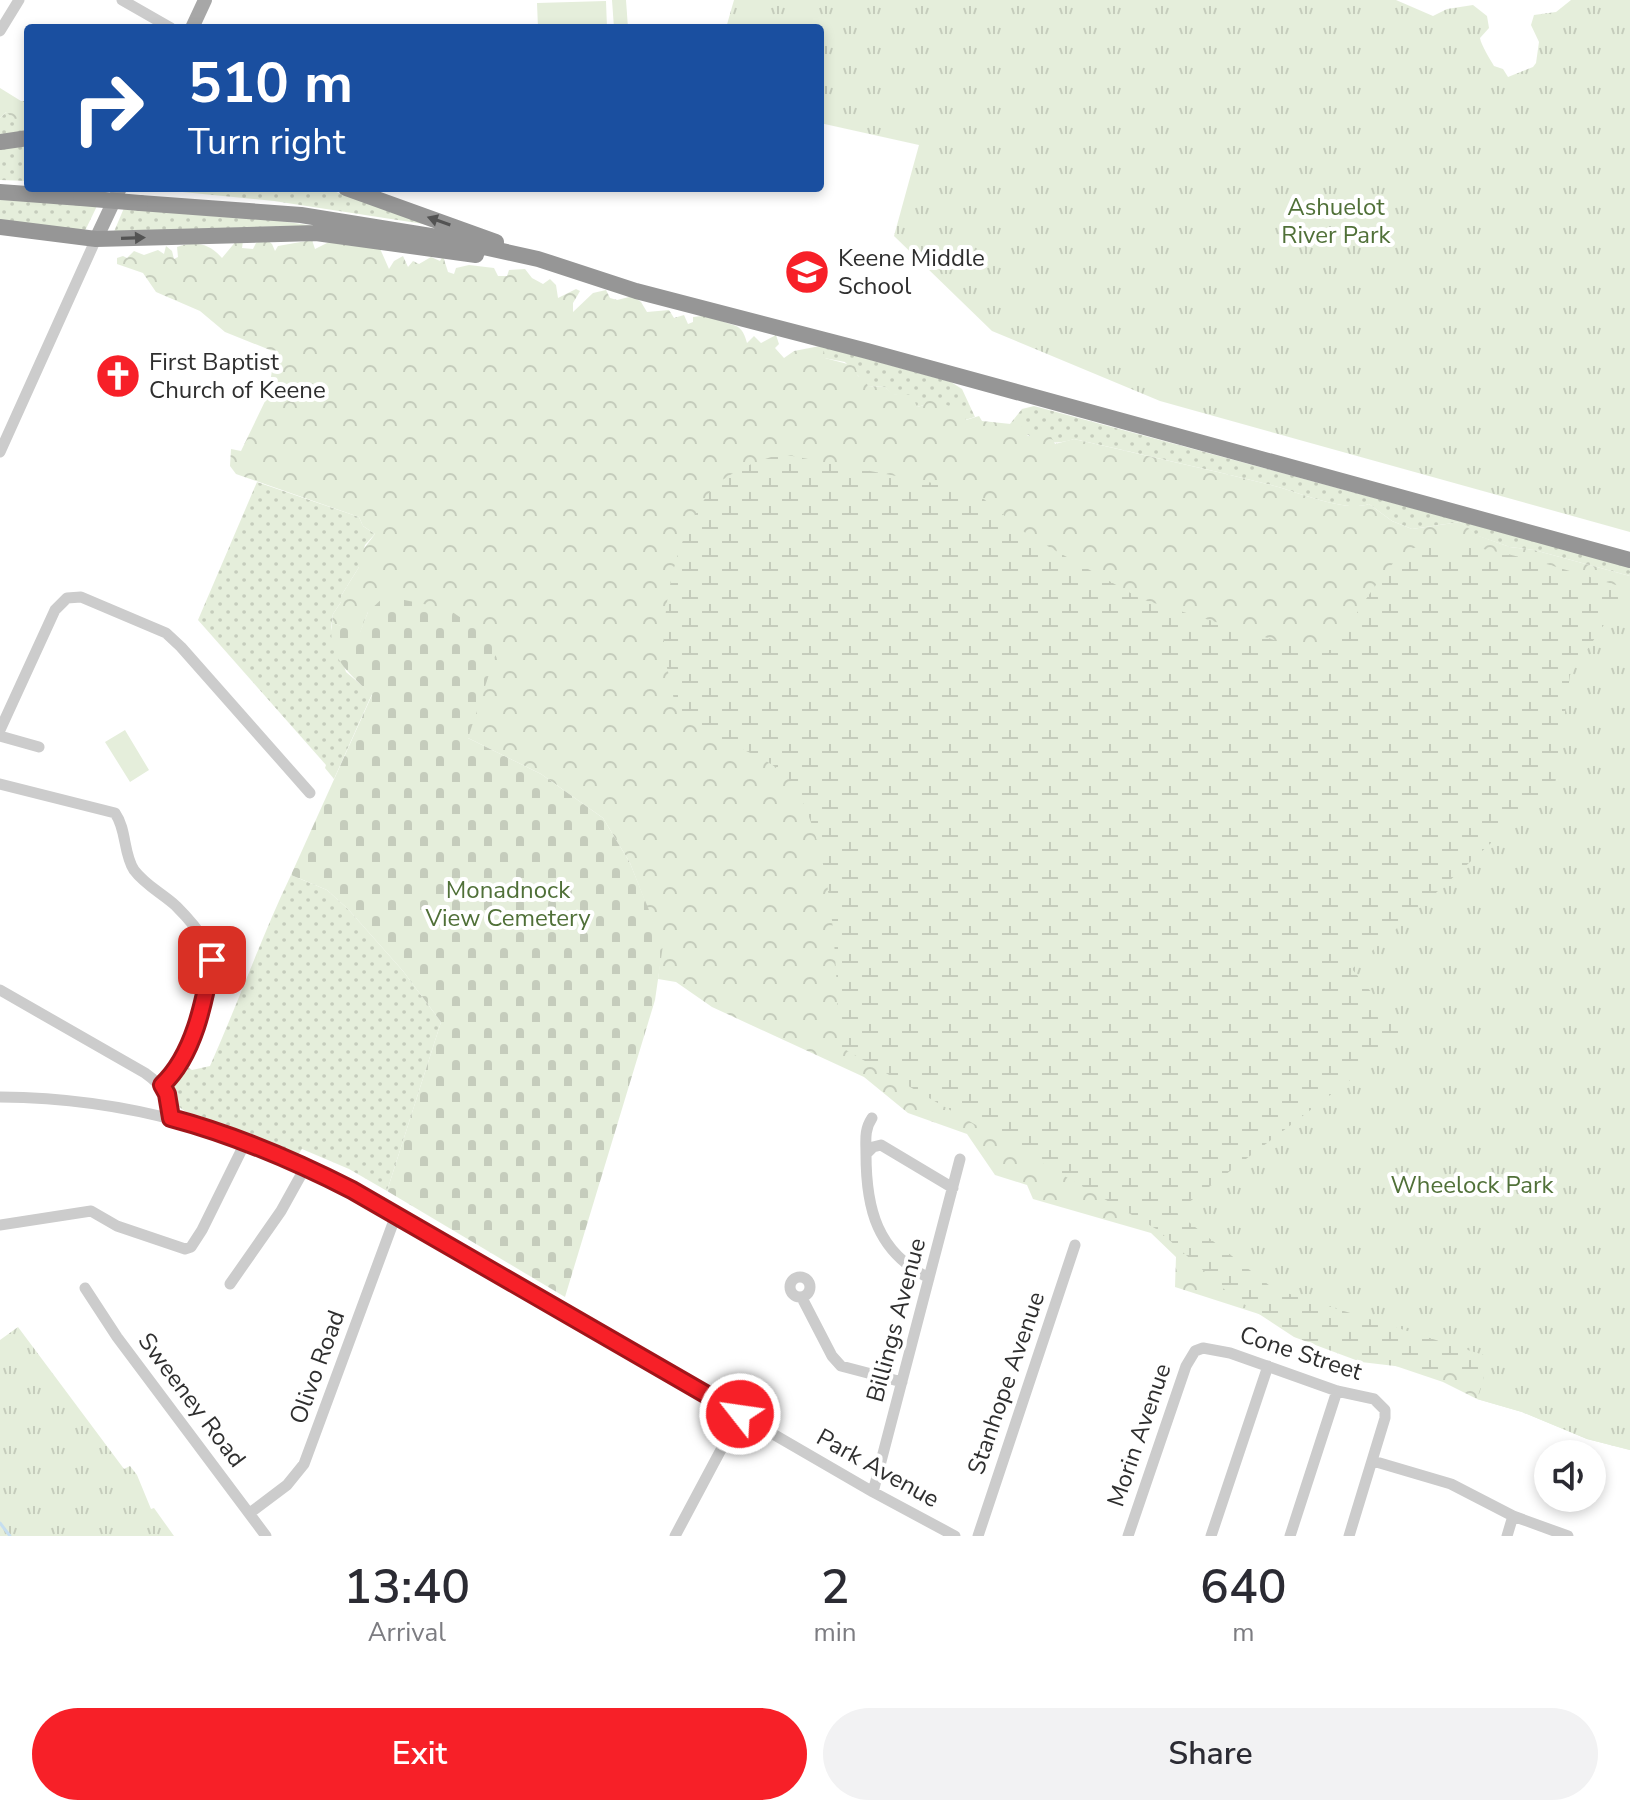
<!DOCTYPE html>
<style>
body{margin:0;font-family:"Nunito Sans",sans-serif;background:#f2f2f3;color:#2b2b33;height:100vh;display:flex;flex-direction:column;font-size:30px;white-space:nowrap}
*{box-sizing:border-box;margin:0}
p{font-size:26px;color:#7c7c81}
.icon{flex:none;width:44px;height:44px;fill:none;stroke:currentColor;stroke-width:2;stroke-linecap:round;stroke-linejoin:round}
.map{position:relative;height:1536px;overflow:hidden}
.details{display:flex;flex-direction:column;background:#fff;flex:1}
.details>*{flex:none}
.banner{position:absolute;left:24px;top:24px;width:800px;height:168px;border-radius:8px;box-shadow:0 4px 12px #0003;background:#1a4fa0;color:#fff;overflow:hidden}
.controls{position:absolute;left:1534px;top:1440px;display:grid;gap:16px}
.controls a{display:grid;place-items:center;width:72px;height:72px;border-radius:50%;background:#fff;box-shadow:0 4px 12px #0003;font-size:40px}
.pin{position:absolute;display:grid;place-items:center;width:68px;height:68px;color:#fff;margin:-34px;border-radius:16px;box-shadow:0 4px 12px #0006}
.me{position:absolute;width:88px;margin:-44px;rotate:300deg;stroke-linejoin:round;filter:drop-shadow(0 0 6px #0008)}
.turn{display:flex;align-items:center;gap:28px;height:168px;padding:0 32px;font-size:36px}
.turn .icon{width:104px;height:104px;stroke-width:2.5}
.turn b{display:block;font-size:56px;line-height:68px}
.eta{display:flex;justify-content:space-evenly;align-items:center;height:136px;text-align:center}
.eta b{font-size:48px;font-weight:600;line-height:56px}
.cta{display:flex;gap:16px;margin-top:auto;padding:16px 32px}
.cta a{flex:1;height:92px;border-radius:48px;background:#f72028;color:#fff;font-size:32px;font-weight:600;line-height:92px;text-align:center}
.cta a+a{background:#f2f2f3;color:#2b2b33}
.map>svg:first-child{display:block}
</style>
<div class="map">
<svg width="1630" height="1536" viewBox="0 0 1630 1536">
<defs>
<pattern id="grass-dots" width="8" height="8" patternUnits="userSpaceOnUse" patternTransform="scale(2)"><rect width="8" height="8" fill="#e5eedb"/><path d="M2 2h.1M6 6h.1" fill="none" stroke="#c5ccbc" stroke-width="1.8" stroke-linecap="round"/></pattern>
<pattern id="forest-crowns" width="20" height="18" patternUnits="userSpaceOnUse" patternTransform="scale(2)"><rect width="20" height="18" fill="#e5eedb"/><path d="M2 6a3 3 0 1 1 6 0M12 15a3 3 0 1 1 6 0" fill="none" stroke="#c5ccbc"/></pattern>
<pattern id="wetland-marsh" width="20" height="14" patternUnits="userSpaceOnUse" patternTransform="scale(2)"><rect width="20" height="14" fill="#e5eedb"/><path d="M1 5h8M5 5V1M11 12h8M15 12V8" fill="none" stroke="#c5ccbc"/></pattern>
<pattern id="cemetery-stones" width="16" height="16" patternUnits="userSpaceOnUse" patternTransform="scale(2)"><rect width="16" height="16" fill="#e5eedb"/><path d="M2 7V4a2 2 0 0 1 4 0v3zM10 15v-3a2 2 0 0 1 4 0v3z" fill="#c5ccbc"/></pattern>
<pattern id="park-tufts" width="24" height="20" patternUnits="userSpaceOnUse" patternTransform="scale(2)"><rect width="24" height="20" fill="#e5eedb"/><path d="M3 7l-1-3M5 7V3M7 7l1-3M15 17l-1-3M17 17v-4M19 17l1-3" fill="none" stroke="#c5ccbc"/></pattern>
</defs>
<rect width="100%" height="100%" fill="#fff"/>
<path fill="url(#grass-dots)" d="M6 112 18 117H28V134L0 139V118Z
M28 143V181L0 180V147Z
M142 188H325L430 225 274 201Z
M0 198 97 206 83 235 0 224Z
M124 208 239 215 350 231 113 234Z
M820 346 951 382 962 389 975 417 965 420 924 405 917 407 904 396 892 394 885 387 868 386 845 362 824 358Z
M1034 406 1630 567V576L1534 550 1510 547 1478 536 1460 522 1412 529 1392 521 1369 504C1343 513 1294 490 1267 484 1203 468 1139 454 1074 439 1050 448 1030 438 1010 424L1022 409Z
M257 482 359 517 363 526 375 534 365 545 359 567 341 596V602L333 614 331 628 346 672 372 694 334 779 325 768 326 765 198 620Z
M291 875 327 890 348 909 403 971 441 1022 387 1191 349 1169 302 1149 298 1155C275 1146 252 1134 228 1126 192 1114 156 1113 183 1064L192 1070 210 1066C238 1003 261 938 291 875Z"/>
<path fill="url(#forest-crowns)" d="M0 88 21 101H28V117L14 119 6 112 0 118Z
M266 239 272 244 275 251 278 246 312 240 315 249 329 242 378 244 389 269 394 261 403 256 408 267 413 261 419 264 431 257 440 261 443 256 448 272 454 274 456 268 469 265 494 268 498 276H507L509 270 525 269 532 278 543 284 550 279 556 285 558 298 576 289 580 291 573 303V312L593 293 606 290 610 298 617 300 633 296 641 302 647 312 669 310 674 318 684 315 688 324 693 322V317L711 315C729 329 741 318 747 343L754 336 761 343 776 335 779 344 775 348 784 358 794 351 820 346 824 351 825 358 855 366 858 376 864 378 868 386 885 387 893 394 912 395 917 407 924 405 929 397 962 412 966 420 979 416 982 421 1021 425 1028 436 1049 433 1055 444 1074 439C1138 454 1203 468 1267 484 1294 490 1343 513 1369 504L1392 521 1412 529 1460 522 1479 536 1510 547 1534 550 1630 576V1450L1587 1439 1522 1412 1477 1399 1443 1382 1369 1357 1287 1323 1175 1287 1176 1257 1151 1233 1033 1199 1027 1185 995 1175 967 1134 908 1113 864 1077 712 1007 676 982 658 979 662 945 630 863 603 818 541 774 468 738 368 612 360 633 332 623 333 614 341 602V596L359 567 356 559 375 534 363 526 359 517 236 474 230 466 231 449 241 451 268 395 275 352 225 332 200 311 156 292 143 273 117 264V258L123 256 127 258 134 251 144 255 158 250 164 254 166 246 172 251 174 259 178 257 177 247C195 241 209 243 222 258L237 240 243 241 242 248 253 249 256 243Z"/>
<path fill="url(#wetland-marsh)" d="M782 454 974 491 1028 535 1141 599 1307 650H1333C1348 628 1386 563 1407 551 1450 527 1581 576 1630 589V1414L1530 1382 1361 1362 1294 1337 1233 1297 1158 1230 839 1046C836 966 836 862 797 791 772 746 709 749 679 711 673 704 673 692 671 683 668 671 664 659 664 647 664 594 677 536 709 493 723 474 760 459 782 454Z"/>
<path fill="url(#cemetery-stones)" d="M385 596 448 609 499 644 468 738 541 774 603 818 630 863 663 945 655 1000 565 1297 387 1191 441 1022 403 971 348 909 327 890 291 875 372 695C349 673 327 657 332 623L360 632 368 612Z"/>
<path fill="url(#park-tufts)" d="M734 0H1396L1433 16 1447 9 1473 5 1487 16 1489 28 1480 38C1481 45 1490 59 1494 66L1503 69 1508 77 1533 67 1536 63 1539 42 1531 25 1534 15 1556 12 1571 0H1630V532L1160 401 992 331 894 236 919 145 820 123V28H726Z
M1620 601 1630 603V1450L1587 1439 1522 1412 1477 1399 1490 1357 1274 1289 1176 1212 1408 1036 1352 969 1555 785 1570 675Z
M18 1327 124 1469 130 1466 137 1475 151 1509 154 1508 174 1536H0V1340Z"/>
<path fill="#e5eedb" d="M612 0H626L628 28H614Z
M606 1 607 28H538L537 3Z
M125 730 149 770 130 782 105 742Z"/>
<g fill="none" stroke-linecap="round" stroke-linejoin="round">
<path stroke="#c6deef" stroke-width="3" d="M0 1523 10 1536"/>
<path stroke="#ccc" stroke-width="11" d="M122 0 171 28
M0 31 19 0
M0 452 96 239
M0 730 55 610 67 598 81 597 166 633 181 647 310 793
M0 736 39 747
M0 784 115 813C127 830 123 853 134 870 145 885 163 894 176 906 187 917 199 931 207 944 224 973 184 1064 162 1085
M0 990 145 1073C163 1086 170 1095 171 1118
M0 1097C130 1098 237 1131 352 1190L873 1492 955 1536
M872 1118C864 1130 866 1140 866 1154 866 1209 877 1252 929 1278
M866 1154 873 1147 881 1145 953 1188
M0 1225 91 1211 117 1226 185 1249 191 1247 202 1230 246 1141
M790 1287a10 10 0 1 1 20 0a10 10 0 1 1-20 0Z
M230 1284 281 1211 306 1166
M85 1288 117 1337 266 1536
M802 1298 832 1356 841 1366 902 1382
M1373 1461 1451 1484 1513 1516 1568 1536
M873 1492 960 1159
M250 1513 287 1485 304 1464 396 1215
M675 1536 740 1414
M978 1536 1075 1245
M1128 1536 1186 1366 1195 1351 1203 1348 1230 1353 1337 1391 1374 1399 1385 1410V1418L1349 1536
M1211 1536 1268 1366
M1290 1536 1337 1391
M1507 1536 1513 1516"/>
<path stroke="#a7a7a7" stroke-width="14" d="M192 28 205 0
M96 239 120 188"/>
<path stroke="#969696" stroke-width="16" d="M0 142 28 138
M346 188 496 242
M0 192 81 198
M140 203 301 215 443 238 538 259 636 291 867 351 1630 560
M0 227 96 239 316 233 476 255"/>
<path stroke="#969696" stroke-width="16" d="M81 198 140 203"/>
</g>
<defs><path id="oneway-solid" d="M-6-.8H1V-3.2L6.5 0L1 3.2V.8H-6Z" transform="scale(2)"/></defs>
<g fill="#535353">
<use href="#oneway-solid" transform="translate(439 221) rotate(-161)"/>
<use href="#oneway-solid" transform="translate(133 238) rotate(-2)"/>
</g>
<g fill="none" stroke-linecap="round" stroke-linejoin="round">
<g stroke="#a1151a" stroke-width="20">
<path id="route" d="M212 960C204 1002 194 1055 162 1085L167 1094 171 1118C235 1135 293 1160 352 1190L740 1414"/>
</g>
<use href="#route" stroke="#f72028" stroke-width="14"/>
</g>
<defs>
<g id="school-disc" transform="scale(2.3)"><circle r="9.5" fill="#f72028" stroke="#fff"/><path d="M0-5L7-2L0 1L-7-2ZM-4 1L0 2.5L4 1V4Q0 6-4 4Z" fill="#fff"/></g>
<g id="church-disc" transform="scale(2.3)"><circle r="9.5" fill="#f72028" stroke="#fff"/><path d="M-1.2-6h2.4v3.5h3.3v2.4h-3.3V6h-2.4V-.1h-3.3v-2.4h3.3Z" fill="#fff"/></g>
</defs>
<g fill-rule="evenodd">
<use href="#school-disc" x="807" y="272"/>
<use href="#church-disc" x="118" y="376"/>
</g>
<g text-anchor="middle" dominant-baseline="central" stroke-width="8" stroke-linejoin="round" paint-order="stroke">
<g font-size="24" fill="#507038" stroke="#fff">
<text x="1336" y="207">Ashuelot<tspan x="1336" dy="28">River Park</tspan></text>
<text x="508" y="890">Monadnock<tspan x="508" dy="28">View Cemetery</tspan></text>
<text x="1472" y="1185">Wheelock Park</text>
</g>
<g font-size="24" fill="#2f2f2f" stroke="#fff" text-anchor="start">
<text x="838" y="258">Keene Middle<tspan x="838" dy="28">School</tspan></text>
<text x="149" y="362">First Baptist<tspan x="149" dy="28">Church of Keene</tspan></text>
</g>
<g font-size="24" fill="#2f2f2f" stroke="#fff">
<text transform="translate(896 1320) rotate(-75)">Billings Avenue</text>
<text transform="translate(1301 1353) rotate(18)">Cone Street</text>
<text transform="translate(317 1367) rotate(-70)">Olivo Road</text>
<text transform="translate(1006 1383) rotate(-71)">Stanhope Avenue</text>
<text transform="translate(192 1400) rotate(53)">Sweeney Road</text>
<text transform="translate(1139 1435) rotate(-71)">Morin Avenue</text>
<text transform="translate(878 1468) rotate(29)">Park Avenue</text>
</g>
</g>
</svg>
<div class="controls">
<a><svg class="icon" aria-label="sound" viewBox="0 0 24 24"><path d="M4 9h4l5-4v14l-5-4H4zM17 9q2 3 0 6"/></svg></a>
</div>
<div class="pin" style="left:212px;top:960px;background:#d93025"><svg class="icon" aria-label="arrive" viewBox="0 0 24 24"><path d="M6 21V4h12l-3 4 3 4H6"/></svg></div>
<svg class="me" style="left:740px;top:1414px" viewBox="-20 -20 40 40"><circle r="17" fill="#f72028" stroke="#fff" stroke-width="3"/><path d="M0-11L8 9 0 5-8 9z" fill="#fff"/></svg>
<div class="banner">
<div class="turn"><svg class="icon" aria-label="right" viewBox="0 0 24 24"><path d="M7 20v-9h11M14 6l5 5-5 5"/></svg><div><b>510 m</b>Turn right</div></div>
</div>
</div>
<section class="details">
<div class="eta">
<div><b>13:40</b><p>Arrival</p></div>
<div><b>2</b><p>min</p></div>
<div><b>640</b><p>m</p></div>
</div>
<div class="cta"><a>Exit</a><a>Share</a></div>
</section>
